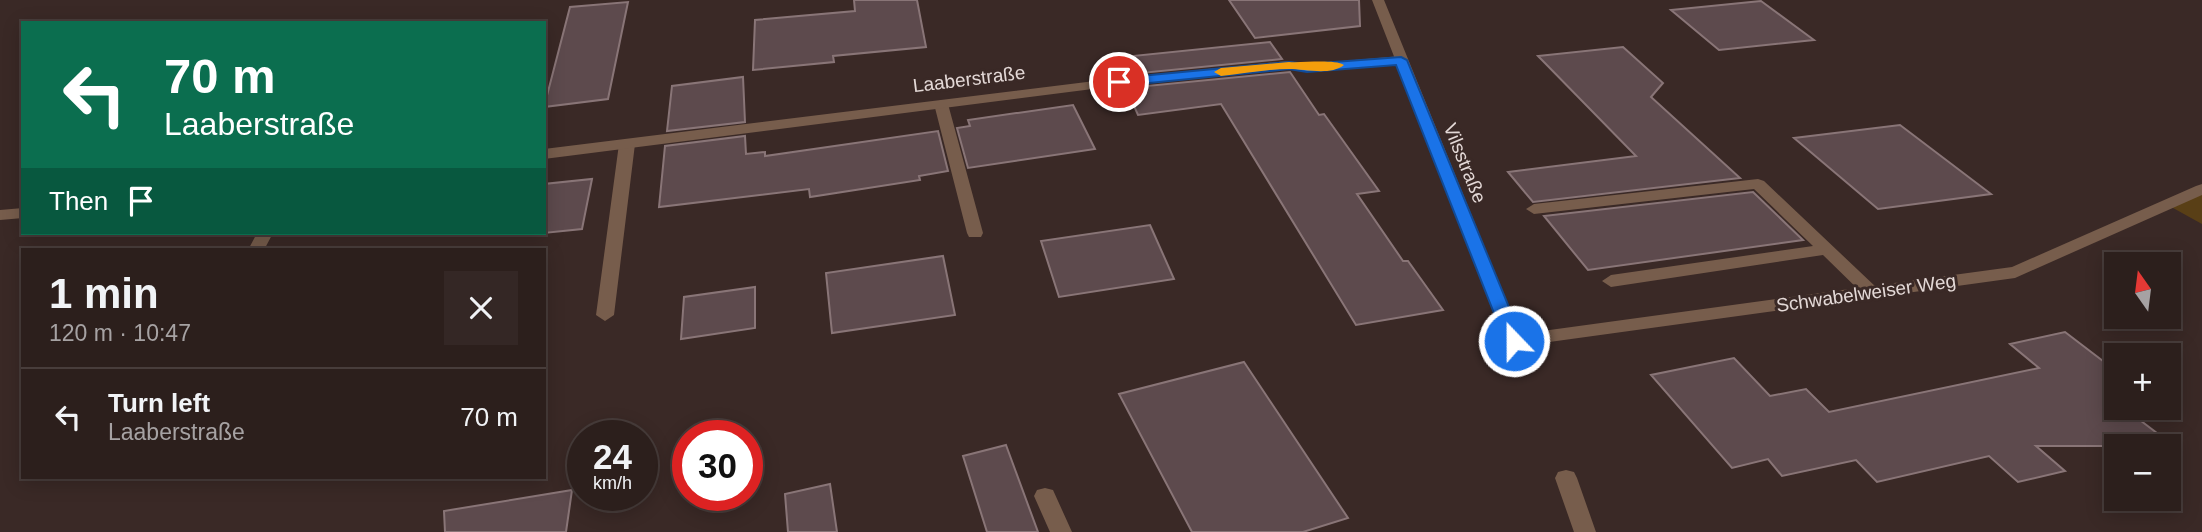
<!DOCTYPE html>
<meta charset="utf-8">
<style>
body{margin:0;font-family:Arial,sans-serif;background:#342725;color:#f1f3f6;height:100vh;display:flex;flex-direction:column;font-size:26px;white-space:nowrap}
*{box-sizing:border-box;margin:0}
p{font-size:23px;color:#a6a2a3}
.icon{flex:none;width:38px;height:38px;fill:none;stroke:currentColor;stroke-width:2;stroke-linecap:round;stroke-linejoin:round}
.map{position:relative;flex:1;overflow:hidden}
.drawer{position:absolute;left:21px;top:248px;width:525px;height:231px;display:flex;flex-direction:column;background:#2c1f1c;border-radius:0px;box-shadow:0 4px 18px #0003,0 0 0 2px #483d3b}
.drawer>*{flex:none}
.banner{position:absolute;left:21px;top:21px;width:525px;height:214px;border-radius:0px;box-shadow:0 4px 18px #0003,0 0 0 2px #483d3b;background:#0b6e4f;color:#fff;overflow:hidden}
.needle{width:46px;rotate:346deg}
.tools{position:absolute;left:2104px;top:252px;display:grid;gap:14px}
.tools a{display:grid;place-items:center;width:77px;height:77px;border-radius:0px;background:#2c1f1c;box-shadow:0 4px 18px #0003,0 0 0 2px #483d3b;font-size:35px}
.speed{position:absolute;left:567px;top:420px;display:flex;gap:14px;font-size:35px;font-weight:700;text-align:center}
.speed>*{display:grid;place-content:center;width:91px;height:91px;border-radius:50%;background:#2c1f1c;box-shadow:0 4px 18px #0003,0 0 0 2px #483d3b;line-height:1}
.speed small{font-size:18px;font-weight:400}
.speed .limit{border:10px solid #d22;background:#fff;color:#111}
.pin{position:absolute;display:grid;place-items:center;width:60px;height:60px;color:#fff;margin:-30px;border:4px solid #fff;border-radius:50%;box-shadow:0 2px 7px #0007}
.me{position:absolute;width:77px;margin:-38px;rotate:338deg;stroke-linejoin:round;filter:drop-shadow(0 0 5px #0008)}
.turn{display:flex;align-items:center;gap:24px;height:147px;padding:0 28px;font-size:32px}
.turn .icon{width:91px;height:91px;stroke-width:2.5}
.turn b{display:block;font-size:49px;line-height:60px}
.then{display:flex;align-items:center;height:66px;padding:0 28px;background:#0003;gap:14px;font-size:26px}
.round{display:grid;place-items:center;flex:none;width:74px;height:74px;border-radius:0px;background:#342725}
.headline{display:flex;align-items:center;justify-content:space-between;height:119px;padding:0 28px}
h1{font-size:42px;font-weight:600;line-height:52px}
ul{padding:0;list-style:none}
li{display:flex;align-items:center;gap:21px;height:98px;padding:0 28px;border-top:2px solid #483d3b}
li div{flex:1}
li b{display:block;font-size:26px}
li em{font-style:normal}
.map>svg:first-child{display:block}
</style>
<div class="map">
<svg width="2202" height="532" viewBox="0 0 2202 532">
<rect width="100%" height="100%" fill="#3a2926"/>
<path fill="#593f16" d="M2202 189V224L2164 203Z"/>
<path fill="#5d4a4d" stroke="#897577" stroke-width="2" d="M854 0H917L926 47 833 56 834 62 753 70 755 20 855 11Z
M1229 0H1359L1360 26 1255 38Z
M1761 1 1814 40 1719 50 1671 10Z
M628 2 608 99 544 107 570 7Z
M1270 42 1282 59 1121 75 1113 58Z
M1623 47 1663 83 1651 97 1740 178 1533 202 1508 172 1636 156 1538 56Z
M1290 72 1319 115 1324 114 1379 191 1357 194 1403 261H1408L1443 310 1356 325 1221 104 1138 115 1126 88Z
M743 77 745 122 667 131 672 86Z
M1073 105 1095 149 968 168 957 128 970 126 968 120Z
M1900 125 1991 194 1878 209 1794 138Z
M938 131 948 171 919 176 920 180 810 197 809 189 659 207 665 146 745 136 746 154 765 152V156Z
M592 179 582 229 544 233V184Z
M1753 192 1803 240 1588 270 1544 216Z
M1150 225 1174 279 1059 297 1041 241Z
M943 256 955 315 832 333 826 273Z
M755 287V328L681 339 684 297Z
M2065 332 2116 371V408H2124L2174 446H2036L2065 471 2018 482 1989 456 1877 482 1856 460 1782 476 1768 459 1732 468 1651 375 1734 358 1770 396 1806 389 1829 412 2039 368 2010 344Z
M1244 362 1348 518 1303 532H1192L1119 394Z
M1006 445 1038 532H987L963 456Z
M830 484 837 532H788L785 494Z
M572 490 566 532H445L444 511Z"/>
<g fill="none" stroke-linecap="round" stroke-linejoin="round">
<path fill="#775d4c" fill-rule="evenodd" d="M1401 56 1406 57V63L1307 72 1288 69 1119 86 1112 82 1119 78 1288 61 1307 64Z
M941 100 948 104 983 233 981 237H969L967 233 934 104Z
M627 139 635 144 614 315 605 321 596 315 619 144Z
M1758 179 1764 181 1877 288 1880 292 1877 296H1865L1823 255 1611 287 1602 281 1611 275 1813 246 1754 189 1534 214 1526 209 1534 204Z
M257 233H273L264 250H248Z
M1045 488 1053 490 1072 532H1050L1034 496 1037 490Z"/>
<path fill="#775d4c" fill-rule="evenodd" d="M1372 0H1384L1520 334 2012 267 2196 186 2202 184V195L2015 278 1514 347 1507 346 1505 341Z
M1119 78 1124 79V85L544 159V149Z
M23 208V218L0 220V210Z
M1566 470 1574 472 1577 478 1596 532H1574L1555 478 1558 472Z"/>
</g>
<path fill="#1a73e8" stroke="#114b97" stroke-width="2" d="M1401 57 1407 60 1523 341 1520 345H1508L1505 341 1396 65 1307 72 1289 69 1119 86 1113 82 1119 78 1289 62 1307 64Z"/>
<path fill="#f59e0b" d="M1289 62C1303 63 1334 59 1344 65 1330 76 1305 69 1289 69 1266 69 1243 74 1221 76L1214 72 1221 68Z"/>
<g text-anchor="middle" dominant-baseline="central" stroke-width="6" stroke-linejoin="round" paint-order="stroke">
<g font-size="19" fill="#e4d9d7" stroke="#3a2926">
<text transform="translate(969 79) rotate(-7)">Laaberstraße</text>
<text transform="translate(1465 163) rotate(68)">Vilsstraße</text>
<text transform="translate(1866 293) rotate(-8)">Schwabelweiser Weg</text>
</g>
</g>
</svg>
<div class="tools">
<a><svg class="needle" viewBox="-14 -14 28 28"><path d="M0-13l5 13h-10z" fill="#e53935"/><path d="M0 13l5-13h-10z" fill="#a6a2a3"/></svg></a>
<a>+</a>
<a>−</a>
</div>
<div class="speed"><div>24<small>km/h</small></div><div class="limit">30</div></div>
<div class="pin" style="left:1119px;top:82px;background:#d93025"><svg class="icon" aria-label="arrive" viewBox="0 0 24 24"><path d="M6 21V4h12l-3 4 3 4H6"/></svg></div>
<svg class="me" style="left:1514px;top:341px" viewBox="-20 -20 40 40"><circle r="17" fill="#1a73e8" stroke="#fff" stroke-width="3"/><path d="M0-11L8 9 0 5-8 9z" fill="#fff"/></svg>
<div class="banner">
<div class="turn"><svg class="icon" aria-label="left" viewBox="0 0 24 24"><path d="M17 20v-9H6M10 6l-5 5 5 5"/></svg><div><b>70 m</b>Laaberstraße</div></div>
<div class="then">Then<svg class="icon" aria-label="arrive" viewBox="0 0 24 24"><path d="M6 21V4h12l-3 4 3 4H6"/></svg></div>
</div>
<section class="drawer">
<div class="headline"><div><h1>1 min</h1><p>120 m · 10:47</p></div><a class="round"><svg class="icon" aria-label="close" viewBox="0 0 24 24"><path d="M6 6l12 12M18 6L6 18"/></svg></a></div>
<ul>
<li><svg class="icon" aria-label="left" viewBox="0 0 24 24"><path d="M17 20v-9H6M10 6l-5 5 5 5"/></svg><div><b>Turn left</b><p>Laaberstraße</p></div><em>70 m</em></li>
</ul>
</section>
</div>
